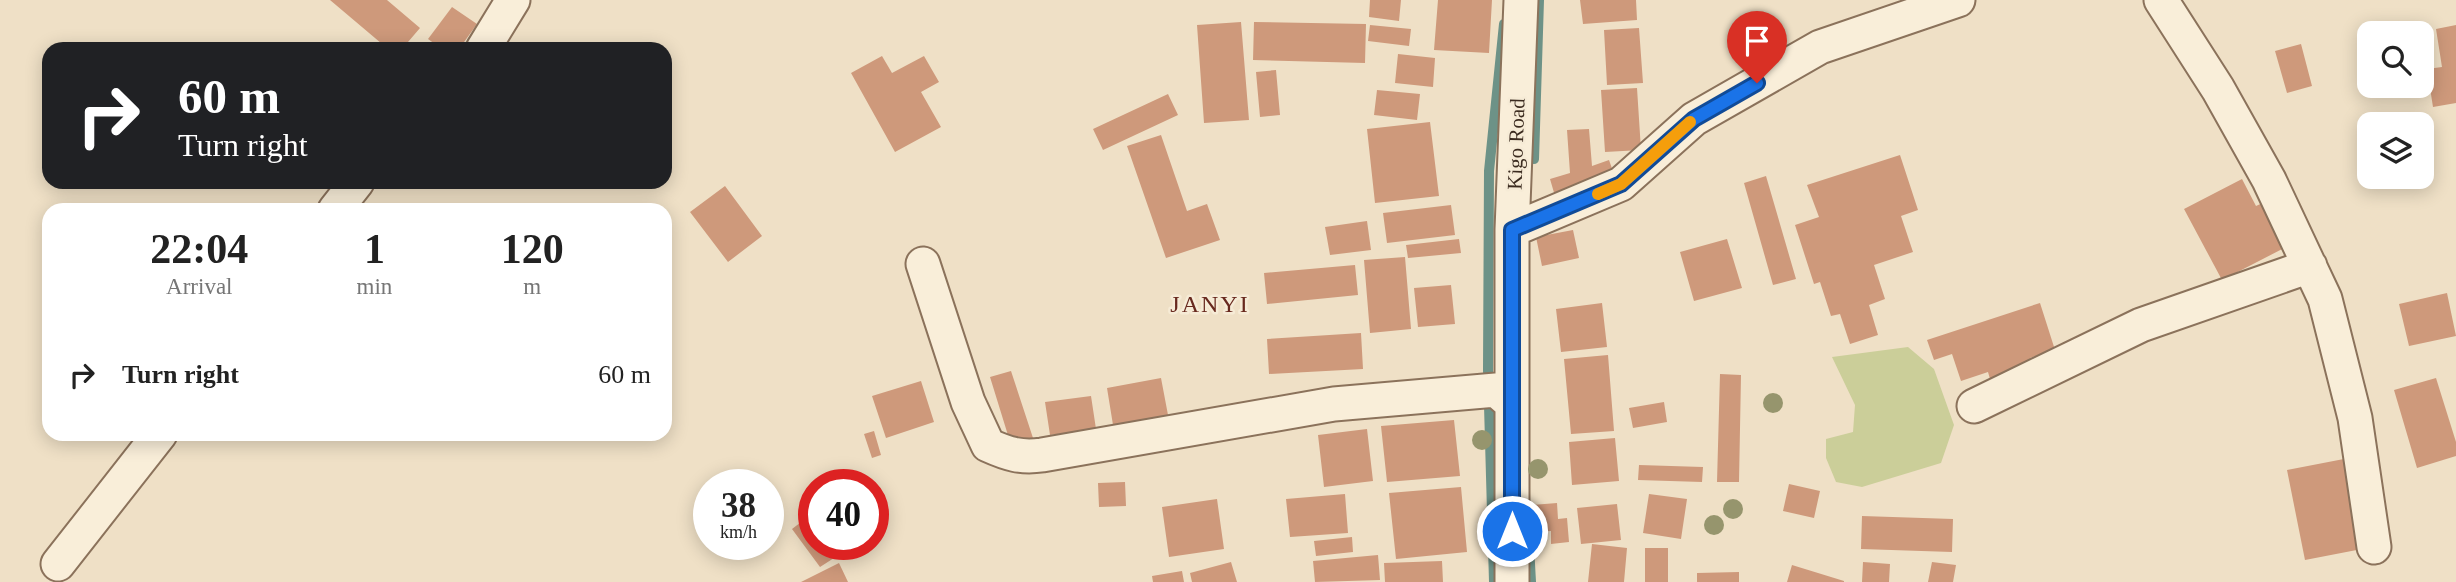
<!DOCTYPE html>
<style>
body{margin:0;font-family:Georgia,serif;background:#f6f6f6;color:#222;height:100vh;display:flex;flex-direction:column;font-size:26px;white-space:nowrap}
*{box-sizing:border-box;margin:0}
p{font-size:23px;color:#767676}
.icon{flex:none;width:38px;height:38px;fill:none;stroke:currentColor;stroke-width:2;stroke-linecap:round;stroke-linejoin:round}
.map{position:relative;flex:1;overflow:hidden}
.sheet{position:absolute;left:42px;top:203px;width:630px;height:238px;display:flex;flex-direction:column;background:#fff;border-radius:21px;box-shadow:0 4px 18px #0003}
.sheet>*{flex:none}
.top-card{position:absolute;left:42px;top:42px;width:630px;height:147px;border-radius:21px;box-shadow:0 4px 18px #0003;background:#202124;color:#fff;overflow:hidden}
.buttons{position:absolute;left:2357px;top:21px;display:grid;gap:14px}
.buttons a{display:grid;place-items:center;width:77px;height:77px;border-radius:14px;background:#fff;box-shadow:0 4px 18px #0003;font-size:35px}
.speed{position:absolute;left:693px;top:469px;display:flex;gap:14px;font-size:35px;font-weight:700;text-align:center}
.speed>*{display:grid;place-content:center;width:91px;height:91px;border-radius:50%;background:#fff;box-shadow:0 4px 18px #0003;line-height:1}
.speed small{font-size:18px;font-weight:400}
.speed .limit{border:10px solid #d22;background:#fff;color:#111}
.pin{position:absolute;display:grid;place-items:center;width:60px;height:60px;color:#fff;margin:-72px -30px;border-radius:50% 50% 50% 0;rotate:-45deg;box-shadow:0 0 7px #0007}
.pin .icon{rotate:45deg}
.me{position:absolute;width:77px;margin:-38px;rotate:0deg;stroke-linejoin:round;filter:drop-shadow(0 0 5px #0008)}
.turn{display:flex;align-items:center;gap:24px;height:147px;padding:0 21px;font-size:32px}
.turn .icon{width:91px;height:91px;stroke-width:2.5}
.turn b{display:block;font-size:49px;line-height:60px}
.eta{display:flex;justify-content:space-evenly;align-items:center;height:119px;text-align:center}
.eta b{font-size:42px;font-weight:700;line-height:49px}
ul{padding:0;list-style:none}
li{display:flex;align-items:center;gap:21px;height:105px;padding:0 21px}
li div{flex:1}
li b{display:block;font-size:26px}
li em{font-style:normal}
.map>svg:first-child{display:block}
</style>
<div class="map">
<svg width="2456" height="582" viewBox="0 0 2456 582">
<rect width="100%" height="100%" fill="#efe0c6"/>
<path fill="#cbce99" d="M1908 347 1934 369 1954 425 1941 463 1862 487 1836 482 1826 458V439L1853 432 1855 405 1832 357Z"/>
<g fill="none" stroke-linecap="round" stroke-linejoin="round">
<path stroke="#6d9287" stroke-width="10" d="M1534 159 1539 0
M1527 509 1531 582
M1494 582 1488 370 1489 171 1504 24"/>
</g>
<path fill="#ce997b" d="M330 0H387L420 28 402 49H388Z
M1370 0H1401L1399 21 1369 17Z
M1438 0H1492L1489 53 1434 50Z
M1580 0H1636L1637 20 1583 24Z
M452 7 477 24 459 49H442L428 39Z
M1241 22 1249 120 1204 123 1197 25Z
M1254 22 1366 24 1365 63 1253 60Z
M1370 25 1411 29 1409 46 1368 41Z
M2456 25V103L2433 107 2427 69 2442 67 2436 29Z
M1639 28 1643 83 1607 85 1604 30Z
M2301 44 2312 86 2287 93 2275 51Z
M1398 54 1435 58 1433 87 1395 83Z
M882 56 892 73 924 56 939 82 921 92 941 127 895 152 851 73Z
M1276 70 1280 115 1260 117 1256 72Z
M1637 88 1641 150 1605 152 1601 90Z
M1377 90 1420 94 1417 120 1374 115Z
M1168 94 1178 115 1103 150 1093 129Z
M1430 122 1439 196 1375 203 1367 129Z
M1589 129 1592 166 1609 160 1615 177 1555 196 1550 179 1570 173 1567 130Z
M1161 135 1187 211 1207 204 1220 240 1166 258 1127 146Z
M1900 155 1918 210 1901 216 1913 252 1874 265 1885 299 1869 305 1878 335 1850 344 1840 314 1831 316 1820 282 1814 284 1795 225 1819 217 1807 185Z
M1766 176 1796 279 1773 285 1744 183Z
M2242 179 2256 206 2269 200 2292 244 2222 280 2184 209Z
M725 186 762 236 728 262 690 212Z
M1451 205 1455 235 1387 243 1383 213Z
M1367 221 1371 250 1330 255 1325 227Z
M1573 230 1579 258 1542 266 1536 237Z
M1459 239 1461 253 1408 258 1406 245Z
M1727 239 1742 288 1694 301 1680 252Z
M1405 257 1411 329 1370 333 1364 260Z
M1355 265 1358 295 1267 304 1264 273Z
M1451 285 1455 324 1418 327 1414 288Z
M2447 293 2456 336 2409 346 2399 304Z
M1602 303 1607 347 1561 352 1556 309Z
M2040 303 2055 350 2030 358 2031 366 1990 379 1988 372 1961 381 1952 354 1934 360 1927 340Z
M1361 333 1363 369 1269 374 1267 339Z
M1608 355 1614 431 1571 434 1564 359Z
M1011 371 1033 438 1011 445 990 377Z
M1720 374 1741 375 1739 482H1717Z
M1161 378 1168 415 1113 425 1107 388Z
M2436 378 2456 442V456L2417 468 2394 390Z
M921 381 934 422 886 438 872 396Z
M1091 396 1096 429 1050 435 1045 402Z
M1664 402 1667 422 1633 428 1629 408Z
M1454 420 1460 476 1387 482 1381 426Z
M1367 429 1373 481 1324 487 1318 435Z
M874 431 881 455 872 458 864 434Z
M1615 438 1619 481 1572 485 1569 442Z
M2349 458 2367 548 2305 560 2287 470Z
M1639 465 1703 467 1702 482 1638 480Z
M1125 482 1126 506 1099 507 1098 483Z
M1789 484 1820 491 1814 518 1783 511Z
M1461 487 1467 552 1396 559 1389 493Z
M1345 494 1348 533 1290 537 1286 499Z
M1649 494 1687 499 1681 539 1643 533Z
M1217 499 1224 549 1169 557 1162 507Z
M1557 503 1558 519 1567 518 1569 542 1551 544V531L1534 532 1532 505Z
M1617 504 1621 540 1581 544 1577 508Z
M1862 516 1953 519 1952 552 1861 549Z
M805 519 814 531V544H824L834 558 820 567 792 529Z
M1352 537 1353 552 1316 556 1314 541Z
M1592 544 1627 548 1624 582H1588Z
M1645 548H1668V582H1645Z
M1378 555 1380 580 1315 582 1313 561Z
M1442 561 1443 582H1385L1384 563Z
M1231 562 1237 582H1192L1190 573Z
M1863 562 1890 564 1889 582H1862Z
M1932 562 1956 565 1953 582H1928Z
M839 563 848 582H801Z
M1792 565 1844 581V582H1787Z
M1182 571 1184 582H1153L1152 576Z
M1739 572V582H1697V573Z"/>
<g fill="none" stroke-linecap="round" stroke-linejoin="round">
<g stroke="#8b725b" stroke-width="37">
<path id="minor" d="M2161 0 2218 89 2269 180 2325 299 2355 418 2374 547
M483 49 513 0
M335 210 357 182
M1512 230 1621 184 1694 119 1820 47 1958 0
M923 264 968 402 988 445C1008 454 1021 458 1042 455L1334 404 1496 390 1512 404
M1974 406 2141 325 2310 266
M58 564 160 434
M1512 582V230L1521 0"/>
</g>
<use href="#minor" stroke="#f9eed9" stroke-width="33"/>
</g>
<g fill="#96956d">
<circle cx="1773" cy="403" r="10"/>
<circle cx="1482" cy="440" r="10"/>
<circle cx="1538" cy="469" r="10"/>
<circle cx="1733" cy="509" r="10"/>
<circle cx="1714" cy="525" r="10"/>
</g>
<g fill="none" stroke-linecap="round" stroke-linejoin="round">
<g stroke="#114b97" stroke-width="18">
<path id="route" d="M1512 531V230L1621 184 1694 119 1757 83"/>
</g>
<use href="#route" stroke="#1a73e8" stroke-width="12"/>
<path stroke="#f59e0b" stroke-width="12" d="M1598 194 1621 184 1690 122"/>
</g>
<g text-anchor="middle" dominant-baseline="central" stroke-width="5" stroke-linejoin="round" paint-order="stroke">
<g font-size="21" fill="#3b2b1f" stroke="#f6ebd6">
<text transform="translate(1516 144) rotate(-88)">Kigo Road</text>
</g>
<g font-size="24" letter-spacing="2" fill="#68291e" stroke="#f6ebd6">
<text x="1210" y="304">JANYI</text>
</g>
</g>
</svg>
<div class="buttons">
<a><svg class="icon" aria-label="search" viewBox="0 0 24 24"><circle cx="10" cy="10" r="6"/><path d="M15 15l6 6"/></svg></a>
<a><svg class="icon" aria-label="layers" viewBox="0 0 24 24"><path d="M12 4l9 5-9 5-9-5zM3 14l9 5 9-5"/></svg></a>
</div>
<div class="speed"><div>38<small>km/h</small></div><div class="limit">40</div></div>
<div class="pin" style="left:1757px;top:83px;background:#d93025"><svg class="icon" aria-label="arrive" viewBox="0 0 24 24"><path d="M6 21V4h12l-3 4 3 4H6"/></svg></div>
<svg class="me" style="left:1512px;top:531px" viewBox="-20 -20 40 40"><circle r="17" fill="#1a73e8" stroke="#fff" stroke-width="3"/><path d="M0-11L8 9 0 5-8 9z" fill="#fff"/></svg>
<div class="top-card">
<div class="turn"><svg class="icon" aria-label="right" viewBox="0 0 24 24"><path d="M7 20v-9h11M14 6l5 5-5 5"/></svg><div><b>60 m</b>Turn right</div></div>
</div>
<section class="sheet">
<div class="eta">
<div><b>22:04</b><p>Arrival</p></div>
<div><b>1</b><p>min</p></div>
<div><b>120</b><p>m</p></div>
</div>
<ul>
<li><svg class="icon" aria-label="right" viewBox="0 0 24 24"><path d="M7 20v-9h11M14 6l5 5-5 5"/></svg><div><b>Turn right</b></div><em>60 m</em></li>
</ul>
</section>
</div>
